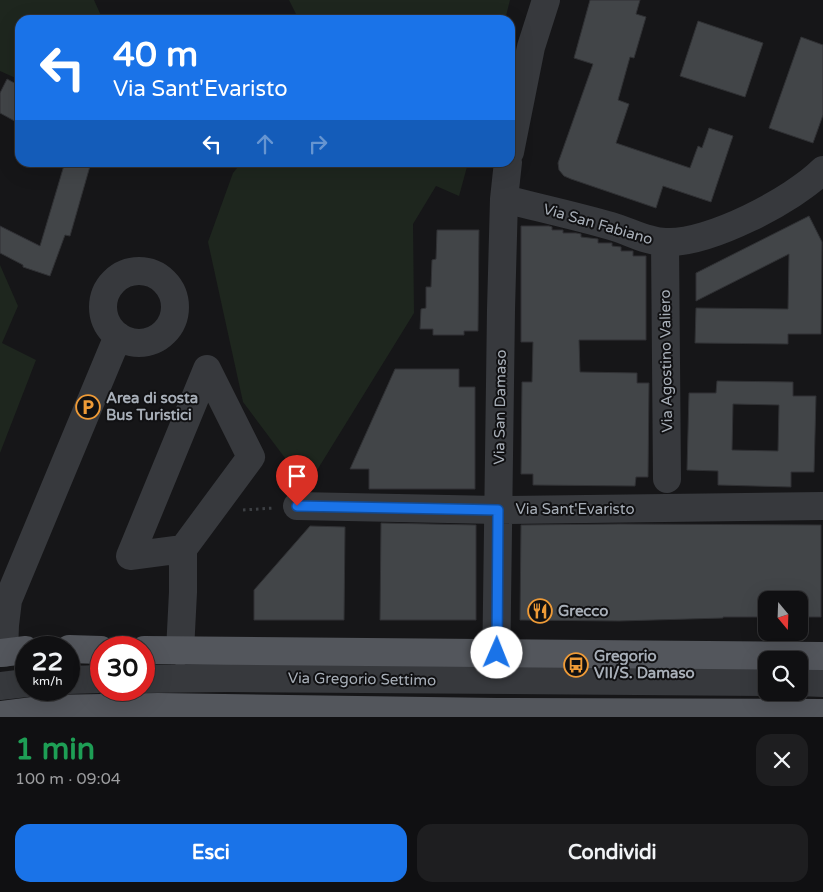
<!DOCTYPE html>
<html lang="it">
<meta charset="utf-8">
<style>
body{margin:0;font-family:"Varela Round",sans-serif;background:#1e1e20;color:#f1f3f6;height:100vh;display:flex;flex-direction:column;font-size:19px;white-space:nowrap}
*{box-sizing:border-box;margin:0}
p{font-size:16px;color:#9c9d9f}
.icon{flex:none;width:28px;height:28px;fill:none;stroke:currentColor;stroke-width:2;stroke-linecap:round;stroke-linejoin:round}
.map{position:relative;height:717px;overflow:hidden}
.panel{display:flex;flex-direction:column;background:#101012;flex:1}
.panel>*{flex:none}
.top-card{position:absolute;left:15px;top:15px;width:500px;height:152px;border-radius:15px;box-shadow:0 5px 20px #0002,0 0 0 1px #303032;background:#1a73e8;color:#fff;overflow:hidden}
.needle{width:32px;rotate:161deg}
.controls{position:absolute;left:758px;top:591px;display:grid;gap:10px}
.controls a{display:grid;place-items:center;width:50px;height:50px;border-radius:10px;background:#101012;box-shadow:0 5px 20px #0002,0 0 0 1px #303032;font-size:25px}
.speed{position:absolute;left:15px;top:636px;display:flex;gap:10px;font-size:25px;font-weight:700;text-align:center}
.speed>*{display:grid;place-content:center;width:65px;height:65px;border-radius:50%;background:#101012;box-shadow:0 5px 20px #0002,0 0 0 1px #303032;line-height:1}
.speed small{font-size:12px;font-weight:400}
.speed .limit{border:8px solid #d22;background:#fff;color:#111}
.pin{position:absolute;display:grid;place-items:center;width:42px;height:42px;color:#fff;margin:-51px -21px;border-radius:50% 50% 50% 0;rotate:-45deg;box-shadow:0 0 5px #0007}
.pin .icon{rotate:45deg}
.me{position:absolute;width:55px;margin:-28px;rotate:1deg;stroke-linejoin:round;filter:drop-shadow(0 0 4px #0008)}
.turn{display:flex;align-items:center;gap:18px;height:105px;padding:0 15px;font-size:22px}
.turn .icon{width:65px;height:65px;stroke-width:2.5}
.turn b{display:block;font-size:35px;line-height:42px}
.lanes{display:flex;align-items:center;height:48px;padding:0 15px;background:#0003;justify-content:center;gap:25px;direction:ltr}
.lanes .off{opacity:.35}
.round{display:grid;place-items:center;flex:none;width:52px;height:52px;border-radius:15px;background:#1e1e20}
.head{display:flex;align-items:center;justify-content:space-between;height:85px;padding:0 15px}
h1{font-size:30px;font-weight:800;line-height:38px;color:#1e9e55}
.cta{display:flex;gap:10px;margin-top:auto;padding:10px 15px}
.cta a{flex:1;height:58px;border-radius:15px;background:#1a73e8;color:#fff;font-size:20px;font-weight:800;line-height:58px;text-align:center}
.cta a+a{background:#1e1e20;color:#f1f3f6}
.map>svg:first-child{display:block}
</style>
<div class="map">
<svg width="823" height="717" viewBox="0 0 823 717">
<rect width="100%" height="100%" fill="#161618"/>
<path fill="#1e261e" d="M0 0H94L103 20H20V80L0 71Z
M289 0H510L505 20H291L296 14Z
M241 163H468L459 196 436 186 413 224 414 313 311 480 288 462 243 402 208 242 233 173Z
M0 265 18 306 2 343 36 360 0 453Z"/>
<path fill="#424548" stroke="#303134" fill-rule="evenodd" d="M590 0H640L636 14 646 17 634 58 630 57 618 100 629 104 616 143 690 168 698 146 702 148 709 128 733 136 711 202 663 186 656 208 571 179 564 176 559 170 558 163 593 64 574 58Z
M698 21 763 43 745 97 680 76Z
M801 37 823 45V115L813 143 769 128Z
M7 79 20 86V124L0 113V93Z
M65 162H78L90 166 70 236 65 235 50 276 23 267V265L0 253V226L40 246Z
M809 216 822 242 821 334H788V344L695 343 696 308 788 309 789 254 696 301V273Z
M521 226H549L552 227V230H563V233H576L581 234V237L598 239V243H612V246L621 247V251H633V256H646V340H579L580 372 637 373V383H649L648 477H636L635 486 533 485V474H521L522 382H532L533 342H521Z
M437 230H479L478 331H464V335H433V329H420L421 309 426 308V287H431L432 260 436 259Z
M395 369H459V387H475V489H369V469H350Z
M717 381 793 382V396H816L814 472H791V487L718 485V471L687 470 689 393H716ZM733 404 779 405 778 451 732 450Z
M381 523 476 525V620H380Z
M620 524 821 525V617H799V600H766V617H723V618L619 621 520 620 521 525Z
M310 526 345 527 344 620H254V590Z"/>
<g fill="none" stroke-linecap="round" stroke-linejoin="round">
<path stroke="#3d4044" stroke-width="3" stroke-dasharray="2.5 4" stroke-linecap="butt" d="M243 510 274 508"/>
<path stroke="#37393d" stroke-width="28" d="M510 152 531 47 546 0
M504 199C540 208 576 216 611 226 629 231 647 242 666 242 709 244 793 200 823 170
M665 242 667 479
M103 307a36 36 0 1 1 72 0a36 36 0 1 1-72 0Z
M207 369 251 457 183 549 130 556Z
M297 506 498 510 823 506
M180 651 183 592V549
M4 653 5 625 8 600 118 336
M496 676 501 310 504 199 508 162
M144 679 228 678 766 682
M69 680 101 679
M799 682 823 683
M0 686 26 683"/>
<path stroke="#53565c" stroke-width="28" d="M69 649 101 650
M144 650 823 656
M0 653 26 650
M0 715 49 709 158 707 497 712 823 713"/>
</g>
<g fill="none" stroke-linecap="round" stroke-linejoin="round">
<g stroke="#114b97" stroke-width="12">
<path id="route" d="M297 506 498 510 497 653"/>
</g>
<use href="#route" stroke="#1a73e8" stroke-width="9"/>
</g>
<defs>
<g id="parking-ring" transform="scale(1.25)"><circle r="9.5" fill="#111113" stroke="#ef9b37" stroke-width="1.5"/><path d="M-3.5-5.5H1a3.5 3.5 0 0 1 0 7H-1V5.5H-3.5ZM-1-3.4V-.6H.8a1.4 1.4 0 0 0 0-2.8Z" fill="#ef9b37"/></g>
<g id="restaurant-ring" transform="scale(1.25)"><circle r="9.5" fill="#111113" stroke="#ef9b37" stroke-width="1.5"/><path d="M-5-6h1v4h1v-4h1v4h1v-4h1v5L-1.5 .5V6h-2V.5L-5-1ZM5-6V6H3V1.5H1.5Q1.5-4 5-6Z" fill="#ef9b37"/></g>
<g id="bus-ring" transform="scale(1.25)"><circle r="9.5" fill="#111113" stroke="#ef9b37" stroke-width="1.5"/><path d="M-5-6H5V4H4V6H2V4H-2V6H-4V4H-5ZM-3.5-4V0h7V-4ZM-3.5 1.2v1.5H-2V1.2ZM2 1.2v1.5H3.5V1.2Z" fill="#ef9b37"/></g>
</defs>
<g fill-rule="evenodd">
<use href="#parking-ring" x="88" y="407"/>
<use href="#restaurant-ring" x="540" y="611"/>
<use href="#bus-ring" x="576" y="665"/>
</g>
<g text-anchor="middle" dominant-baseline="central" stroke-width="4" stroke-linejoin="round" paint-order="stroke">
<g font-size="15" fill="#a8afb8" stroke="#111113">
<text transform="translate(598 224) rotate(16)">Via San Fabiano</text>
<text transform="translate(666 361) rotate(-91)">Via Agostino Valiero</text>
<text transform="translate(500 407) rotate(-89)">Via San Damaso</text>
<text x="575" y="509">Via Sant'Evaristo</text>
<text transform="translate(362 679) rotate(1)">Via Gregorio Settimo</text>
</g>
<g font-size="15" font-weight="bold" fill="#a8afb8" stroke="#111113" text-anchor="start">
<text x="106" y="398">Area di sosta<tspan x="106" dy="17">Bus Turistici</tspan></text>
<text x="558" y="611">Grecco</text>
<text x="594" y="656">Gregorio<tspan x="594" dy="17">VII/S. Damaso</tspan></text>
</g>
</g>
</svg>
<div class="controls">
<a><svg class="needle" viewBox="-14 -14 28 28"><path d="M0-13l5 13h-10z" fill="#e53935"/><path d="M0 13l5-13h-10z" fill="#9c9d9f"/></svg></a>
<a><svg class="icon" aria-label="search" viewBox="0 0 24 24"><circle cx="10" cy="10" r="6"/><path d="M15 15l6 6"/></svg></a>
</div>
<div class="speed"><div>22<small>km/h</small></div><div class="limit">30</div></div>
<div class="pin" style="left:297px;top:506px;background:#d93025"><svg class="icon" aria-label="arrive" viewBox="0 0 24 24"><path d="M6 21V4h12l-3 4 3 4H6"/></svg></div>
<svg class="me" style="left:497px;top:653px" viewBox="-20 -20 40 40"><circle r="19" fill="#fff"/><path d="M0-13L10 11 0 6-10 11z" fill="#1a73e8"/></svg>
<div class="top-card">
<div class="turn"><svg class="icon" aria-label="left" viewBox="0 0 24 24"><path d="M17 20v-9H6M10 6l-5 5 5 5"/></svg><div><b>40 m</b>Via Sant'Evaristo</div></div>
<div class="lanes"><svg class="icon" aria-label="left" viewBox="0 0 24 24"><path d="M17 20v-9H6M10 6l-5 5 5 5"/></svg><svg class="icon off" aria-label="ahead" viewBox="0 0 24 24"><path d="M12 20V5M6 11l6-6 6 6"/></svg><svg class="icon off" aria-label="right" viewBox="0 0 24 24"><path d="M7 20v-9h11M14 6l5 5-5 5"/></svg></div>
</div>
</div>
<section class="panel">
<div class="head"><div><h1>1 min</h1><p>100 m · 09:04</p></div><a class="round"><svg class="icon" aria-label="close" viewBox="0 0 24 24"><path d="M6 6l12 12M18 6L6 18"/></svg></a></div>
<div class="cta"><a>Esci</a><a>Condividi</a></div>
</section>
